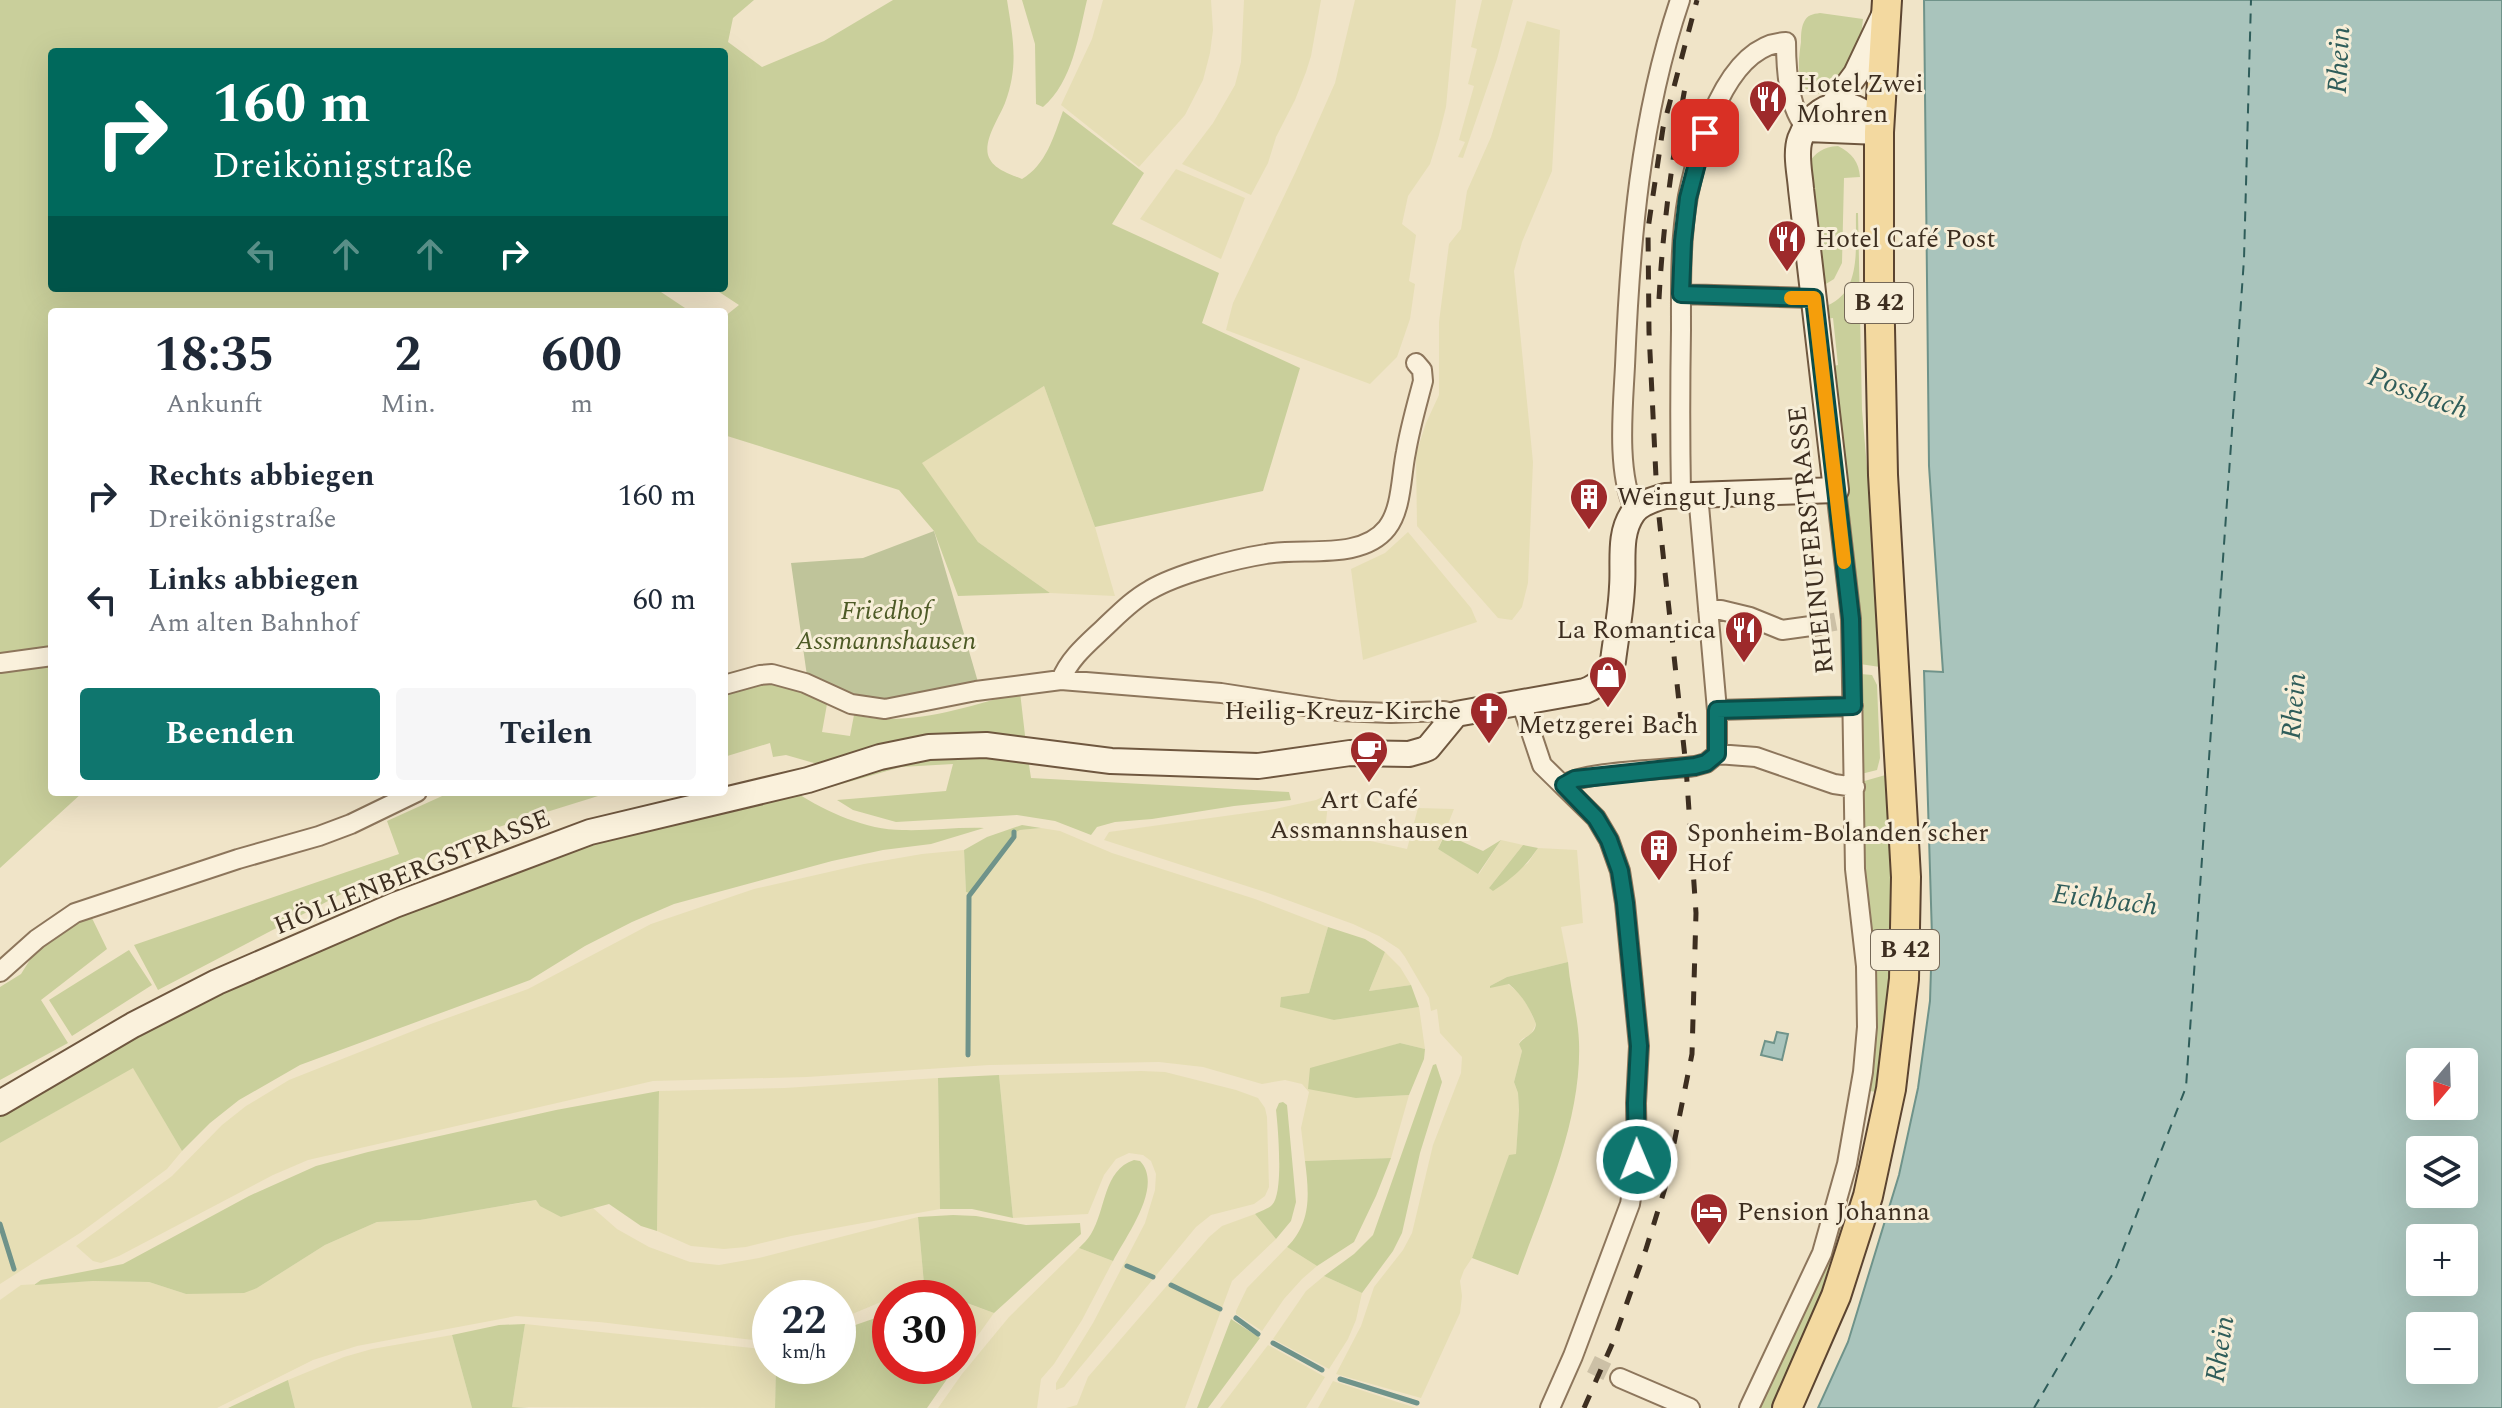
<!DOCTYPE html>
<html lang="de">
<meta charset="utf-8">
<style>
body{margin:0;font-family:Spectral,serif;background:#f6f6f7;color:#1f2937;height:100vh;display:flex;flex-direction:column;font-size:30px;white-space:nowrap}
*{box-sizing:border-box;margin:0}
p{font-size:26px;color:#747a83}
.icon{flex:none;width:44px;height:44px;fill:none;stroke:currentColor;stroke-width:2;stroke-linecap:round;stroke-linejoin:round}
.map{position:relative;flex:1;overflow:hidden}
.drawer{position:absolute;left:48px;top:308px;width:680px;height:488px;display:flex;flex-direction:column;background:#fff;border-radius:8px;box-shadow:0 8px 32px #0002}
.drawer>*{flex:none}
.top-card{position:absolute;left:48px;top:48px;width:680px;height:244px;border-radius:8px;box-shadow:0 8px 32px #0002;background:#00695c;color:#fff;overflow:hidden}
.needle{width:52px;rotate:199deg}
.fabs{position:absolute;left:2406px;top:1048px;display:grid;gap:16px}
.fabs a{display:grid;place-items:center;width:72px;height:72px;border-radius:8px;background:#fff;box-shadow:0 8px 32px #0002;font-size:40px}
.speed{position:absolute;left:752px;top:1280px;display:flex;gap:16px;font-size:40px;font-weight:700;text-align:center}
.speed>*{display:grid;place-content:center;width:104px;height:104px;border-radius:50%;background:#fff;box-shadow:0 8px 32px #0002;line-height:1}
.speed small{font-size:20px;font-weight:400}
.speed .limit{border:12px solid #d22;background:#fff;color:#111}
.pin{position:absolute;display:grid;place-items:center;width:68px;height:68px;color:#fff;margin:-34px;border-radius:16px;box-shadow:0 4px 12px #0006}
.me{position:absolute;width:88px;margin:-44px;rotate:359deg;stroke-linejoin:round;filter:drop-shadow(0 0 6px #0008)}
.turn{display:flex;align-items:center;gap:28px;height:168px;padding:0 32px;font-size:36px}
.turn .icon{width:104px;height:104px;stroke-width:2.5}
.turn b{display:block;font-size:56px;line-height:68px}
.lanes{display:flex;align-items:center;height:76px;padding:0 32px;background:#0003;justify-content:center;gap:40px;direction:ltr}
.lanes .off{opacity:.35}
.eta{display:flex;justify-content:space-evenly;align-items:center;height:136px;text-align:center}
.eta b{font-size:48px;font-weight:700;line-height:56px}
.button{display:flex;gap:16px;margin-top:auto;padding:16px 32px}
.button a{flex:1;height:92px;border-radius:8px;background:#0f766e;color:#fff;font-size:32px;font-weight:700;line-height:92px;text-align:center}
.button a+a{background:#f6f6f7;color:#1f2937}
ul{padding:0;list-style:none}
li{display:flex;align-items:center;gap:24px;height:104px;padding:0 32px}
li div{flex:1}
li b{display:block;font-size:30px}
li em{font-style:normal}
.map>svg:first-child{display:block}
</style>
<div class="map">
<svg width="2502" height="1408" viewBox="0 0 2502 1408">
<rect width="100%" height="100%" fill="#f0e4c8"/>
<path fill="#e6deb5" d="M1103 0H1211L1213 30 1210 53 1203 80 1185 115 1139 167 1061 105 1092 39Z
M1244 0H1321L1311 56 1306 72 1295 100 1276 137 1268 163 1251 195 1182 164 1213 123 1235 85 1241 62Z
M1355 0H1456L1446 107 1439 135 1430 164 1408 196 1402 224 1416 235 1409 281 1415 284 1410 319 1397 357 1370 384 1226 330 1233 303 1296 171 1335 83Z
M1482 0H1513L1497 59 1463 158 1458 157 1465 142 1459 140 1474 86 1468 84 1477 49 1471 47Z
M1527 21 1560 30 1552 171 1522 242 1514 271 1533 462 1528 583 1522 607 1512 620 1498 618 1417 526 1416 454 1426 423 1439 395V322L1449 244 1461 229 1467 191 1491 137Z
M1176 169 1245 198 1221 259 1140 219Z
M1044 386 1095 527 1115 596 1050 593 978 542 921 463Z
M1408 532 1471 608 1477 622 1363 660 1351 569 1385 553Z
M1329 794 1325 831 1407 849 1418 808 1454 809 1438 849 1479 874 1501 840 1523 845 1489 888 1528 863 1538 848 1577 850 1583 923 1561 927 1568 962 1507 977 1490 986 1508 984 1519 993 1529 1008 1536 1024 1531 1034 1522 1039 1519 1043 1522 1051 1514 1082 1518 1093 1519 1110 1516 1155 1495 1195 1472 1258 1464 1270 1460 1281 1462 1296 1460 1313 1421 1398 1336 1374 1361 1326 1374 1287 1403 1250 1412 1233 1433 1145 1461 1073 1462 1057 1440 1033 1437 1009 1431 1011 1429 998 1405 957 1399 949 1379 936 1353 924 1265 892 1104 840 1109 832 1275 809 1316 800Z
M1041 828 1060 831 1112 853 1255 899 1328 927 1309 993 1281 997 1334 1020 1419 1007 1425 1049 1400 1043 1365 1054 1356 1098 1409 1095 1391 1158 1305 1161 1301 1128 1309 1092 1302 1084 1285 1080 1262 1084 1203 1067 1159 1062 989 1065 807 1077 653 1081 308 1160 273 1175 119 1256 101 1263 93 1261 76 1246 172 1176 222 1125 246 1106 289 1080 428 1025 528 989 651 924 754 889 864 864 922 854 964 850 966 892 969 893 1014 833 1020 830Z
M1385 952 1400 967 1411 985 1369 991Z
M133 1067 182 1151 167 1169 80 1233 0 1284V1143Z
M1141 1071 1165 1072 1236 1090 1258 1098 1265 1108 1267 1117 1269 1187 1265 1196 1254 1204 1211 1215 1196 1227 1064 1387 1056 1390V1383L1093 1323 1145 1223 1155 1190 1156 1174 1151 1161 1143 1155 1129 1153 1116 1159 1104 1175 1088 1214 1013 1218 999 1075Z
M938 1078 940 1209 791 1236 746 1247 724 1249 691 1246 657 1231 659 1091 785 1088Z
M537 1200 561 1217 593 1208 617 1229 649 1247 690 1262 719 1265 759 1258 918 1217 924 1284 838 1320V1298H770V1342L599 1322 516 1316 357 1346 313 1360 217 1408H0V1300L21 1285 93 1281 149 1282 186 1294 257 1288 325 1245 377 1222 420 1220Z
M1255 1214 1276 1239 1232 1281 1185 1408H1066L1077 1405 1088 1377 1209 1237 1222 1226Z
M1287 1247 1317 1266 1302 1279 1284 1299 1262 1331 1236 1314V1311L1247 1288Z
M1079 1248 1113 1261 1082 1320 1054 1364 1041 1379 1037 1408H938L962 1374 1009 1317Z
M1324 1276 1362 1293 1356 1320 1348 1339 1329 1369 1273 1339 1306 1291Z
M958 1300 994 1313 958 1363Z
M525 1324 770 1350V1366H776L775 1408 512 1407Z
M452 1335 472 1408H295L288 1380 344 1357 372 1349Z
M1268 1345 1325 1377 1306 1408H1220Z
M1333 1381 1416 1408H1318Z"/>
<path fill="#c9cf9b" d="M0 0H754L733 18 728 42 762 67 824 41 893 0H1007C1013 38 1019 66 1005 103 999 118 984 139 988 155 992 169 1010 174 1022 179 1046 165 1054 136 1063 111L1144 173 1112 224 1219 273 1202 323 1300 368 1263 491 1095 527 1044 386 922 463 978 542 1050 593 958 596 934 531 899 490 724 435V317L739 305 713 288H724V52H52V288H655L691 312H52V792H87L82 793 0 868Z
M1022 0H1087C1078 37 1073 81 1043 107L1036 104 1035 44Z
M1820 13 1863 19 1858 61 1828 93C1793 100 1798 63 1801 42 1801 36 1801 28 1804 22 1807 15 1813 14 1820 13Z
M1838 146C1852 153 1859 162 1860 177L1844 178 1842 263 1834 279 1821 287 1808 164C1816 152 1823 147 1838 146Z
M1856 213H1858L1862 410 1879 608 1880 667 1860 664 1859 599 1829 367 1838 365 1833 318 1824 319 1823 307C1863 295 1855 247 1856 213Z
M1861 674 1872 675 1877 685 1880 758 1877 770 1861 774Z
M763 682 781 683 827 704 822 732 850 736 854 715C906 728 969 707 1020 692L1026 744 821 765 786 755 773 757 770 743 724 757V695Z
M978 754 1028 758 1031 778 1289 792 1291 800 1234 806 1152 819 1115 822 1097 827 1091 835 1055 821 1017 815 896 822 853 810 837 800 946 791 953 764 901 767 831 787 828 784 901 759Z
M1889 774 1893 914 1890 996 1876 1092 1870 1091 1876 1023 1875 952 1862 873 1861 782Z
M451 792H611L463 838 465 845 351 889 158 990 134 945 399 854 387 821Z
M797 793C826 812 867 830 902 830 929 831 957 827 984 828L931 844 883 850 832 861 674 904 632 922 585 946 530 980 300 1065 239 1100 210 1123 182 1151 133 1068 0 1143V1113L193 1003 340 939 539 861 643 830Z
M1022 825 1041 828 1020 830 1014 833 974 889 969 893 966 892 964 850 987 837Z
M1445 834 1483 851 1501 840 1478 874 1438 849Z
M1523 845 1538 848C1525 867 1512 879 1493 891L1489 888Z
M90 914 107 949 41 1000 68 1043 0 1080V987L21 974 33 955 56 933Z
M1328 927 1365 939 1385 952 1369 991 1411 985 1419 1007 1334 1020 1280 1007 1281 997 1309 993Z
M129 950 152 985 72 1036 49 1000Z
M1568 962C1570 989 1578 1015 1579 1042 1582 1120 1544 1203 1518 1275L1472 1258 1509 1155 1516 1154 1519 1110 1518 1093 1514 1082 1522 1051 1519 1044C1524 1036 1535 1035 1536 1024 1530 1008 1522 995 1509 984L1490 988V986L1507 977Z
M1400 1043 1425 1049 1424 1059 1409 1095 1356 1098 1308 1089 1310 1068Z
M1436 1064 1442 1082 1420 1153 1402 1233 1393 1251 1362 1293 1324 1276 1354 1254 1373 1235 1433 1065Z
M999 1075 1013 1218 972 1209H940L938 1078Z
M659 1091 657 1231 641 1226 609 1204 561 1217 540 1206 536 1200 420 1220 377 1222 325 1245 257 1288 244 1293 186 1294 149 1282 93 1281 34 1285 41 1280 123 1264 249 1196 316 1166 368 1152 556 1110Z
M1283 1102 1287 1105 1296 1202 1291 1221 1276 1239 1255 1214C1260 1211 1268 1209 1272 1205 1284 1194 1278 1127 1276 1110L1279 1103Z
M1391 1158 1376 1196 1354 1242 1317 1266 1287 1247C1312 1222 1309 1193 1305 1161Z
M1134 1160 1140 1161C1164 1186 1126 1236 1113 1261L1079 1248C1083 1244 1088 1239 1091 1234 1106 1210 1103 1170 1134 1160Z
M953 1215 976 1216 1026 1225 1080 1223 1081 1234 994 1313 929 1289 924 1284 918 1217Z
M1840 1220 1843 1221 1823 1286 1776 1408H1758L1819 1283Z
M890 1313V1366H952L954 1369 927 1408H775L776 1366H838V1331Z
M1231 1319 1260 1338 1208 1408H1197Z
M525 1324 512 1407 529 1408H472L452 1335 499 1325Z
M288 1380 295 1408H228Z"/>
<path fill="#bfc49a" d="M934 531 978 682 891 699 866 698 807 676 791 563 863 558Z"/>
<path fill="#a9c4bc" stroke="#6f938a" stroke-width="2" fill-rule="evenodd" d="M1924 0H2502V1408H1818L1848 1342 1899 1175 1918 1088 1930 1001 1932 937 1924 671 1943 672 1929 466ZM2420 1062H2464V1106H2420ZM2420 1150H2464V1194H2420ZM2420 1238H2464V1282H2420ZM2420 1326H2464V1370H2420Z
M1777 1032 1788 1034 1782 1060 1761 1055 1765 1041 1774 1043Z"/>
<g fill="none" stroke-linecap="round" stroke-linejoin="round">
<path stroke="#6f938a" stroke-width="5" d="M968 1055 969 896 1014 837V832
M0 1224 14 1269
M1127 1266 1153 1277
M1171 1285 1220 1309
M1236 1318 1258 1334
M1273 1343 1322 1370
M1340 1379 1417 1403"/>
<path stroke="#2f5d5a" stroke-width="2" stroke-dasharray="10 8" stroke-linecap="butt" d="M2034 1408 2115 1270 2186 1087 2244 259 2251 0"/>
<path stroke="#ccc0a6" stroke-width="18" stroke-dasharray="18 9" stroke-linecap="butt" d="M1818 625 1839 621
M1591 1364 1620 1378"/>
<g stroke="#8d765c" stroke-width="22">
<path id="street" d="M1681 294 1814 298
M1681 494C1680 440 1680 385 1681 330 1681 286 1680 240 1688 196 1698 148 1725 44 1786 42 1786 69 1788 108 1807 129
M1698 494 1717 710V754
M1635 510C1616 474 1623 406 1625 366 1630 242 1640 118 1680 0
M1708 610H1721L1750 617 1782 630 1818 625
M0 663 52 656
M1061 680C1069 659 1087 644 1103 629 1118 615 1132 600 1150 590 1177 574 1234 559 1266 554 1303 547 1361 561 1387 528 1402 509 1401 475 1406 452 1410 428 1417 404 1423 381L1422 370 1416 363
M724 685 760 675 772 674 805 683 851 704 885 709 976 691 1061 680 1221 693 1338 711 1391 713 1444 711 1456 714
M1521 702 1542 765 1596 818 1609 840 1620 871 1625 903 1639 1046 1636 1103 1637 1160 1630 1204 1573 1356 1550 1408
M1717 710 1853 706
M1564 785C1583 771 1667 770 1695 766L1706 763 1717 754 1756 757 1834 784 1855 787
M0 972 37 939 75 913 238 859 319 836 351 824 417 792
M1620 1378 1690 1408
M1749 1408 1822 1253 1847 1164 1863 1072 1867 1027 1866 966 1855 869 1851 619 1836 490"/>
</g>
<g stroke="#6f573f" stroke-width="28">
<path id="secondary" d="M1833 105 1856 74 1885 13
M1807 129 1879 132
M0 1103 133 1025 217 982 395 905 590 832 808 780 880 757 929 747 986 745 1111 761 1258 766 1350 753 1409 754 1423 750 1428 748 1456 714 1585 691C1600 685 1608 676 1613 661 1616 636 1621 612 1622 587 1624 563 1618 534 1633 513 1640 503 1654 499 1665 496L1836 490 1801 189C1800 174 1795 154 1800 139 1815 99 1859 92 1879 132"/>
</g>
<g stroke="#5b4430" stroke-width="32">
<path id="primary" d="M1787 1408 1836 1296 1868 1196 1891 1089 1904 979 1906 877 1883 475 1879 279V132L1887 0"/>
</g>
<use href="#street" stroke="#faf1dc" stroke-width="18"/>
<use href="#secondary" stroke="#faf1dc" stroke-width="24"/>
<use href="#primary" stroke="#f3d9a0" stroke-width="28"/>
<path stroke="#3d2e20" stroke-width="5" stroke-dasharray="14 14" stroke-linecap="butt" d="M1659 299C1663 224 1673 151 1687 77
M1584 1408 1613 1342 1646 1249 1665 1188 1692 1054 1696 913 1686 767 1657 498 1649 332 1648 229 1663 128 1697 0"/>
</g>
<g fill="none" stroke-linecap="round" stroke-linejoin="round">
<g stroke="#0a4d48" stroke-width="20">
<path id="route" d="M1637 1160 1636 1103 1639 1046 1625 903 1620 871 1609 840 1596 818 1564 785 1575 779 1695 766 1706 763 1717 754V710L1853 706 1851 619 1814 298 1681 294 1683 241 1688 198 1705 133"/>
</g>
<use href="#route" stroke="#0f766e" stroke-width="14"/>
<path stroke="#f59e0b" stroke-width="14" d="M1791 298H1814L1844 562"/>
</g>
<defs>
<g id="restaurant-pin" transform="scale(2)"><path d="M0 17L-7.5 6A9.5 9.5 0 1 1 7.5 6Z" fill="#9e2a2b" stroke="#f7eed8"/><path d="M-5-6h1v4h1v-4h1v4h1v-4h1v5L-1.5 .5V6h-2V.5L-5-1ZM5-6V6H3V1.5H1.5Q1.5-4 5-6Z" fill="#fff"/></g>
<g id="building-pin" transform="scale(2)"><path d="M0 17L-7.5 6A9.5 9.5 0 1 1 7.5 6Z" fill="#9e2a2b" stroke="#f7eed8"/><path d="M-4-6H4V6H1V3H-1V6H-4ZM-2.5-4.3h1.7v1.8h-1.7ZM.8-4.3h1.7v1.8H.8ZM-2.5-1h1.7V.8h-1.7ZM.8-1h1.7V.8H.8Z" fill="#fff"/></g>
<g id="shop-pin" transform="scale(2)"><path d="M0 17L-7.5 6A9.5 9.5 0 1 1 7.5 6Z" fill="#9e2a2b" stroke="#f7eed8"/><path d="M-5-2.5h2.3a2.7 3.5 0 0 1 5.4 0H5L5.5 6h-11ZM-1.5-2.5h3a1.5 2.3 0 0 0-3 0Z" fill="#fff"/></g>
<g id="church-pin" transform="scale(2)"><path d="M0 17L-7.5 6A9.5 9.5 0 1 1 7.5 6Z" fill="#9e2a2b" stroke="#f7eed8"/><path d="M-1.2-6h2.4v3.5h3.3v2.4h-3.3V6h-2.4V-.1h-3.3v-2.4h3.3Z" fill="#fff"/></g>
<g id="cafe-pin" transform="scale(2)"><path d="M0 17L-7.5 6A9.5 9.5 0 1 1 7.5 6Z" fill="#9e2a2b" stroke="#f7eed8"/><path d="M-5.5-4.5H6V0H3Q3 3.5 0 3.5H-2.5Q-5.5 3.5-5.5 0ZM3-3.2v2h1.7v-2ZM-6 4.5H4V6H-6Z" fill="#fff"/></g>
<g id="hotel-pin" transform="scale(2)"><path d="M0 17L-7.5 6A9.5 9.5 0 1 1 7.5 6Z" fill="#9e2a2b" stroke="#f7eed8"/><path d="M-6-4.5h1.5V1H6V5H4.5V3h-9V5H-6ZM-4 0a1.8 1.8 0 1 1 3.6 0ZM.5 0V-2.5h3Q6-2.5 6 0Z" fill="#fff"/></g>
</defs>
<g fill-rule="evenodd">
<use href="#restaurant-pin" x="1768" y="99"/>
<use href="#restaurant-pin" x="1787" y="239"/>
<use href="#building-pin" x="1589" y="497"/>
<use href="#restaurant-pin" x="1744" y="630"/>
<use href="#shop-pin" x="1608" y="675"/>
<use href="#church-pin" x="1489" y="711"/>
<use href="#cafe-pin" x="1369" y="750"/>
<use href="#building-pin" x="1659" y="848"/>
<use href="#hotel-pin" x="1709" y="1212"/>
</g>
<g text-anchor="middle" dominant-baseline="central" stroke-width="6" stroke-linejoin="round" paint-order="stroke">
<g fill="#f7eed8" stroke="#756857" stroke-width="2">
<rect x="1845" y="283" width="68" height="40" rx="6"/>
<rect x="1871" y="930" width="68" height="40" rx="6"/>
</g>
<g font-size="24" font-weight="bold" fill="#3d2e20">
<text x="1879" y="303">B 42</text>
<text x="1905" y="950">B 42</text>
</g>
<g font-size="26" fill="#3d2e20" stroke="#f7eed8" text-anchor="start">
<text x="1796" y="84">Hotel Zwei<tspan x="1796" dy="30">Mohren</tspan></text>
<text x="1815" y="239">Hotel Café Post</text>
<text x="1617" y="497">Weingut Jung</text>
<text x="1716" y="630" text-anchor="end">La Romantica</text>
<text x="1461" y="711" text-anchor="end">Heilig-Kreuz-Kirche</text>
<text x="1608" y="725" text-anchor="middle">Metzgerei Bach</text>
<text x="1369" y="800" text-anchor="middle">Art Café<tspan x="1369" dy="30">Assmannshausen</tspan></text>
<text x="1687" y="833">Sponheim-Bolanden’scher<tspan x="1687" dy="30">Hof</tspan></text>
<text x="1737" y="1212">Pension Johanna</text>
</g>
<g font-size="26" fill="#3d2e20" stroke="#f7eed8">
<text transform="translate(1811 540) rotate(-96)">RHEINUFERSTRASSE</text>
<text transform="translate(412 872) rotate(-22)">HÖLLENBERGSTRASSE</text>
</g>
<g font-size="26" font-style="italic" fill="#4d5a26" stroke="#f7eed8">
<text x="886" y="611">Friedhof<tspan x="886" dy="30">Assmannshausen</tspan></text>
</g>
<g font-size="28" font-style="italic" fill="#2f5d5a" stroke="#f7eed8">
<text transform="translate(2339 60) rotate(-87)">Rhein</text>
<text transform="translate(2418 393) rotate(20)">Possbach</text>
<text transform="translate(2294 706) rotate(-85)">Rhein</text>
<text transform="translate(2105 900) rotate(7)">Eichbach</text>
<text transform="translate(2220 1349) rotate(-81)">Rhein</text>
</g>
</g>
</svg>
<div class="fabs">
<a><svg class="needle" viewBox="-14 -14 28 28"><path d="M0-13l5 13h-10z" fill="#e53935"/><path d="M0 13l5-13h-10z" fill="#747a83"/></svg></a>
<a><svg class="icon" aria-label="layers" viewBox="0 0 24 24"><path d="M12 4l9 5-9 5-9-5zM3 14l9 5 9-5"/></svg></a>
<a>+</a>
<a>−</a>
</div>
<div class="speed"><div>22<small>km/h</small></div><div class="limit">30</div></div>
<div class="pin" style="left:1705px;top:133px;background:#d93025"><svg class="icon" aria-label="arrive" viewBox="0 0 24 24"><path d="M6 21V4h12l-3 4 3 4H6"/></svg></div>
<svg class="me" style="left:1637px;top:1160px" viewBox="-20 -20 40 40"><circle r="17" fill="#0f766e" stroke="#fff" stroke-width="3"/><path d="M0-11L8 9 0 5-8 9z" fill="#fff"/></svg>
<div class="top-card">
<div class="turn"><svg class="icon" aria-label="right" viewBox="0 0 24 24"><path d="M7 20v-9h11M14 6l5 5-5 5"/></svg><div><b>160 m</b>Dreikönigstraße</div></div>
<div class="lanes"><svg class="icon off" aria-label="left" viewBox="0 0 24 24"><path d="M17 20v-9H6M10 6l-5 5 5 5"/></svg><svg class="icon off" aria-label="ahead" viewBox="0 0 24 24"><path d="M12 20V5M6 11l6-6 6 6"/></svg><svg class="icon off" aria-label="ahead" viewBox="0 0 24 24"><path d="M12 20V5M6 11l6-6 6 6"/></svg><svg class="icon" aria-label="right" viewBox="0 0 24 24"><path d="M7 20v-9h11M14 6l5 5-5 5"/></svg></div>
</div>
<section class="drawer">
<div class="eta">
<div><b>18:35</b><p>Ankunft</p></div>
<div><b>2</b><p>Min.</p></div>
<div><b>600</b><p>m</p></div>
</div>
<ul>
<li><svg class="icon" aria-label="right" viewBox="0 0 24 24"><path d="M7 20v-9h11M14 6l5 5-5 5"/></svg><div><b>Rechts abbiegen</b><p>Dreikönigstraße</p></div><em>160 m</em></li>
<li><svg class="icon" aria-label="left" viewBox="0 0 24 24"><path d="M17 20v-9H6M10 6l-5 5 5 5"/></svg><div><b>Links abbiegen</b><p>Am alten Bahnhof</p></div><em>60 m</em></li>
</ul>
<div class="button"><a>Beenden</a><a>Teilen</a></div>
</section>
</div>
